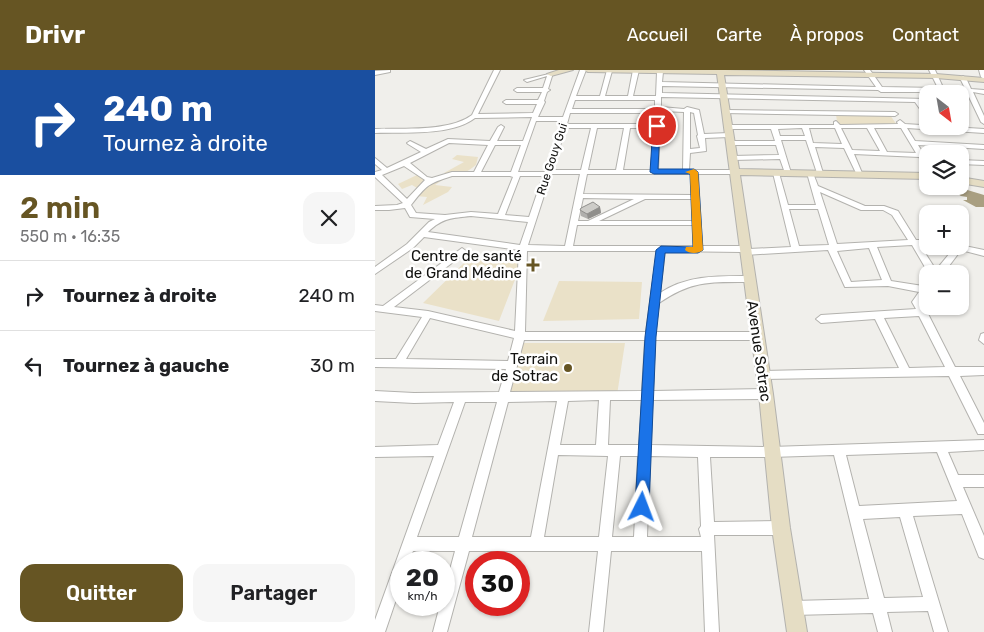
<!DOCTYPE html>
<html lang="fr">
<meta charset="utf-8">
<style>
body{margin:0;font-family:Rubik,sans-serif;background:#f6f6f6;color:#202124;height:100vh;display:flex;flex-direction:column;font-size:19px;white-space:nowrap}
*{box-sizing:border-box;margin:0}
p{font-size:16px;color:#757577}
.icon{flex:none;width:28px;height:28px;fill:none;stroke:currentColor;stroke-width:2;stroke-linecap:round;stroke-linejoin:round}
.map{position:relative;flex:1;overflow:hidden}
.drawer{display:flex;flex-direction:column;background:#fff;width:375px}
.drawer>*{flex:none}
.banner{background:#1a4fa0;color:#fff;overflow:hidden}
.needle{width:32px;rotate:149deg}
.fabs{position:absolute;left:544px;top:15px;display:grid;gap:10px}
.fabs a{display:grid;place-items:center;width:50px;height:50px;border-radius:10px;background:#fff;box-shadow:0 1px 4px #0004;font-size:25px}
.speed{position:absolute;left:15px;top:481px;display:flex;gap:10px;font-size:25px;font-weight:700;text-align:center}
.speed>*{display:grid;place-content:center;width:65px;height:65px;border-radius:50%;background:#fff;box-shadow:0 1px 4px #0004;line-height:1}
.speed small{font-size:12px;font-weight:400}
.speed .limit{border:8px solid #d22;background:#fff;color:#111}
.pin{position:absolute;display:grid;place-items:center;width:42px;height:42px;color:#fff;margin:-21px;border:2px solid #fff;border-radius:50%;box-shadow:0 1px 5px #0007}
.me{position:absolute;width:55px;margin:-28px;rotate:3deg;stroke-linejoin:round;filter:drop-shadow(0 0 4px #0008)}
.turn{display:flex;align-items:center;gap:18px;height:105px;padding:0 20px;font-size:22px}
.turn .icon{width:65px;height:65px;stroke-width:2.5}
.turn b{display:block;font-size:35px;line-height:42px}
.round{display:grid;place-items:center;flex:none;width:52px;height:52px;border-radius:15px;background:#f6f6f6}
.overview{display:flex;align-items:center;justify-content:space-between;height:85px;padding:0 20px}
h1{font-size:30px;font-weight:600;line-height:38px;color:#665523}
.cta{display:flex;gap:10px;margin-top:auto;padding:10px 20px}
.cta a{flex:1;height:58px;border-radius:15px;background:#665523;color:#fff;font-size:20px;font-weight:600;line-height:58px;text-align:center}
.cta a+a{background:#f6f6f6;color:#202124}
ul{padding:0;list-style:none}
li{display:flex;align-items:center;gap:15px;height:70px;padding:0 20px;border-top:1px solid #e0e0e0}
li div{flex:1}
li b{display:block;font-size:19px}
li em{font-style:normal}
header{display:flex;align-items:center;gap:30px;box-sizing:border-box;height:70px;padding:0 25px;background:#665523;color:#fff}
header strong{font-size:24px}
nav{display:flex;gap:28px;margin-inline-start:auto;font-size:18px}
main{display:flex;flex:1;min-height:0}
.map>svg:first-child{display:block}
</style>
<header>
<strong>Drivr</strong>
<nav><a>Accueil</a><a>Carte</a><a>À propos</a><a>Contact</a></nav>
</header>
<main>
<section class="drawer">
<div class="banner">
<div class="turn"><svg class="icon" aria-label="right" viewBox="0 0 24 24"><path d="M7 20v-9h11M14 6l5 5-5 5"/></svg><div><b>240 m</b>Tournez à droite</div></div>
</div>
<div class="overview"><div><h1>2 min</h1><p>550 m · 16:35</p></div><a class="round"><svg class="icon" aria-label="close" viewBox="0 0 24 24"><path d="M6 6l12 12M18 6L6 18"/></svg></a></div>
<ul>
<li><svg class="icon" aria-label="right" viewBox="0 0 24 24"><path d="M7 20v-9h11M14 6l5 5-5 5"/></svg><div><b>Tournez à droite</b></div><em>240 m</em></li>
<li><svg class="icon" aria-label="left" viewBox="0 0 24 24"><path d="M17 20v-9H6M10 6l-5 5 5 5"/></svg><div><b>Tournez à gauche</b></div><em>30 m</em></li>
</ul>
<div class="cta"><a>Quitter</a><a>Partager</a></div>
</section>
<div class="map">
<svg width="609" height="562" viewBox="0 0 609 562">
<rect width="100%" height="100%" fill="#f0efeb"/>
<path fill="#eae1c8" d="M461 45H515L522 55 465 56 462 51Z
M82 85 103 87 101 95C91 103 81 109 69 103L89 92 77 89Z
M42 105 59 110 66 108 69 109 60 115 77 117 73 122 48 135 52 127 41 126 42 118 37 115 27 119 23 114Z
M93 189 145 191 141 207 124 251 48 233Z
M184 211 267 212 264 249 168 251Z
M147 273H250L242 325 134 323Z"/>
<path fill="#a99f81" d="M579 116 609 125V137H601L588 130H592V127L586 126 573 118Z"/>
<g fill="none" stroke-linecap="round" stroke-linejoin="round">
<g stroke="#b3b2ae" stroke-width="2">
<path id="street" d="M15 0V2L0 5V1Z
M119 0H125L103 44 158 43 162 34H131L128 32 131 30H163L167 22H142L139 20 142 18H168L172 6 152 12 149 10 178 3 173 19 175 20 172 22 169 31 170 32 163 47H188L205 0H211L201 26H225L232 0 237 1 230 26H253L258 0H264L258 26H281L282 2 285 0 288 2 287 12 501 17 489 0H495L507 17 563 18 554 0H560L571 24H565L564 22H506L503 20 287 16V23L552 29V33H546L552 42V47L550 46 540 32 286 27V37L309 39 312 37 324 40 329 64 354 63 357 65 354 67 330 68 331 81 315 83 314 100H360L363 102 360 104H323L327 176H370L374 179 416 177 398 103 401 101 404 103 413 135H441L432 103 435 101 438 103 443 116 490 136H509L523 141 541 170H552V174L545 175 561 200 579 178 576 176H585V175L609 180V186L586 180 568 204H554L537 175 502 177 516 211 548 216 552 214V223L547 232 580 297H609V305L585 306 609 353V364H603L574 306 388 309 384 308 383 305 384 302 388 301 524 298 500 249 446 253 441 249 446 245 541 239 537 232 544 222 513 216 470 217 453 180 370 185 366 182 290 181 285 223C312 205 343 206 374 206L378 209 374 212C336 212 317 210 284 233L280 262H382L387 266 382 270H280L278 321 391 319 395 321 396 324 395 327 391 329 277 330 276 375 396 377 609 370V380L573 382 583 405H609V417H588L609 466V489L604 487 587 444 538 446 573 562H559L553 541 512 542 517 562H503L498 543 418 545 413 543 411 538 413 533 418 531 494 529 459 385 396 387H335L339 452 406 451 411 453 413 458 411 463 406 465H339L344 562H330L327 481H236L228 562H214L223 481H94L72 562H58L65 535H69V522L80 481H38L34 492H26V515L10 562H0V550L59 386 0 387V377L63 375 79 332 39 333 0 331V321L39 323 124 322 131 299 0 297V289H21L47 247 0 241V235L8 236 87 178 91 181 90 183 19 237 53 241 140 261 144 180 49 167 38 178 0 204V197L32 174 54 152 60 149 35 147 30 138 14 140H0V136L22 135 28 133 0 107V102L7 100 0 94V88L12 98 46 82 33 74 32 73 35 71 51 79 73 69 115 71 123 57 126 55 129 57 122 71H148L157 47 100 48C77 66 29 62 0 63V59C28 58 74 62 97 45ZM200 30H280V39H197ZM286 41 309 42 308 100H283ZM315 42 319 43 323 65 322 66 325 78 315 79ZM195 43H280L279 54H192ZM161 51H187L170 102H143ZM191 58H216L206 100H177ZM222 58H249L241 100H213ZM255 58H279L276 100H248ZM74 73 113 75 99 102H77L57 108 52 107 35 93ZM120 75H146L136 102H106ZM29 96 50 110 32 129 7 105ZM176 104H205L190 176 153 175ZM212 104H316L317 125 208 124ZM77 106H135L138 107 123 144 96 142 70 145 41 143 36 135C52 115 52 114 77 106ZM145 106H168L154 147 130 145ZM445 122 486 140H508L517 145 533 170 462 174ZM208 128 259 129 213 151H203ZM270 129H317L318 151H224ZM414 139H443L454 175 424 176ZM96 146 153 152 145 175 53 162C67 148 77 148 96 146ZM202 155H318L319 176H198ZM494 178 507 210 476 212 462 181ZM152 181H282L271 262H150ZM544 246 570 297 534 298 509 248ZM55 248 139 268 133 291 31 289ZM149 270H270L267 321 135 322ZM224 330 221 375H185L193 331ZM235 330H267L264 375H233ZM182 331 156 467H97L133 332ZM90 332H122L84 467H42ZM562 382 582 431 484 436 471 385ZM183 385 233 386 224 467H169ZM245 386H263L259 467H237ZM275 386 323 387 326 456 324 459 326 467H272ZM525 447 548 527 509 528 488 449Z
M604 0H609V9L606 7Z
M588 6 591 8 596 19 609 20V24L598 22 609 46V54L606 52 585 8Z
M351 40 520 42 523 44 520 46 349 43 348 42Z
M525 50 530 54 609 59V63L532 58 540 71 609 75V79L543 75C548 83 553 88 552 97L550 96 544 87 479 84 487 103 484 105 481 103 469 78 440 77 448 103 445 105 442 103 431 70H406L416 103 413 105 410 103 405 89 358 90 355 88 358 86 404 85 401 75H355L352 73 355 71H400L396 59H353L350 57 353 55H459V52L461 51 465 55 523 54 522 52ZM427 58 430 66H405L403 59ZM434 58H460L467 74 438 73ZM466 58H492L505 81 477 80ZM499 58H526L541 83 512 82Z
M585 90 609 91V95L585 94Z
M609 263V274L604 270 606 264Z"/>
</g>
<g stroke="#b3b2ae" stroke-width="2">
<path id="secondary" d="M184 0H198L176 6 172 4Z
M209 0H349L561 4 609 8V12L561 8 349 5 364 99 552 103V109L365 105 398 324 415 458 432 562H412L397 458 384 324 342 4 213 2Z
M585 107 609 111V117L585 113Z"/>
</g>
<use href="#street" fill="#fff" fill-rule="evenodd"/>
<use href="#secondary" fill="#e5ddc4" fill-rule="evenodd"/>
</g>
<path fill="#b0afac" d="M225 137 226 143 213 149 206 146 205 140Z"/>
<path fill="#908f8c" d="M225 137 226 143 213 149 212 144Z"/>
<path fill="#cdccc8" stroke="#908f8c" d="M218 132 225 137 212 144 205 140 206 138Z"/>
<path fill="#1a73e8" stroke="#114b97" d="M282 54 285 56 283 99H319L323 102 328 180 323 183H290L281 267 274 437 272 442 267 444 262 442 260 437 270 267 281 180 286 176 318 177 315 104H279L275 102 278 56Z"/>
<path fill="#f59e0b" d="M319 99 323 102 328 180C324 184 314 184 310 180L311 177H318L315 104 310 102Z"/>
<g fill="#665523" stroke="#fff" stroke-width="2">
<path d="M155.5 187.5h5v5h5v5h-5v5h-5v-5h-5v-5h5z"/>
<circle cx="193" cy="298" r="5"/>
</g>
<g text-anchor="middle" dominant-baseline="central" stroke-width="5" stroke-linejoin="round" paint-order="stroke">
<g font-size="12" fill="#121210" stroke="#fff">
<text transform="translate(177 89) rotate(-72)">Rue Gouy Gui</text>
</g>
<g font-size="15" fill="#121210" stroke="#fff" text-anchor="end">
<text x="147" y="186">Centre de santé<tspan x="147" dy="17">de Grand Médine</tspan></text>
<text x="183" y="289">Terrain<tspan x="183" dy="17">de Sotrac</tspan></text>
</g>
<g font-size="15" fill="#121210" stroke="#fff">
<text transform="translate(384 281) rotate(82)">Avenue Sotrac</text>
</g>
</g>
</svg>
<div class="fabs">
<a><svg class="needle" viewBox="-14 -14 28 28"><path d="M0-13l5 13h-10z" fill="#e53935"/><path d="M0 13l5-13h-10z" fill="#757577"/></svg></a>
<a><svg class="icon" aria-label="layers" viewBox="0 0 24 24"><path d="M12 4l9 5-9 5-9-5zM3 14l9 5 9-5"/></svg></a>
<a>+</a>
<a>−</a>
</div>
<div class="speed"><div>20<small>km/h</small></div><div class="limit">30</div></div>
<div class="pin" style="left:282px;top:56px;background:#d93025"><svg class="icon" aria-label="arrive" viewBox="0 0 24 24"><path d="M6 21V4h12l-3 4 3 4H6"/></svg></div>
<svg class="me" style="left:267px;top:437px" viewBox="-20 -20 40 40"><path d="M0-17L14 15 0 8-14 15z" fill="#1a73e8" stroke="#fff" stroke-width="4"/></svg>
</div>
</main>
